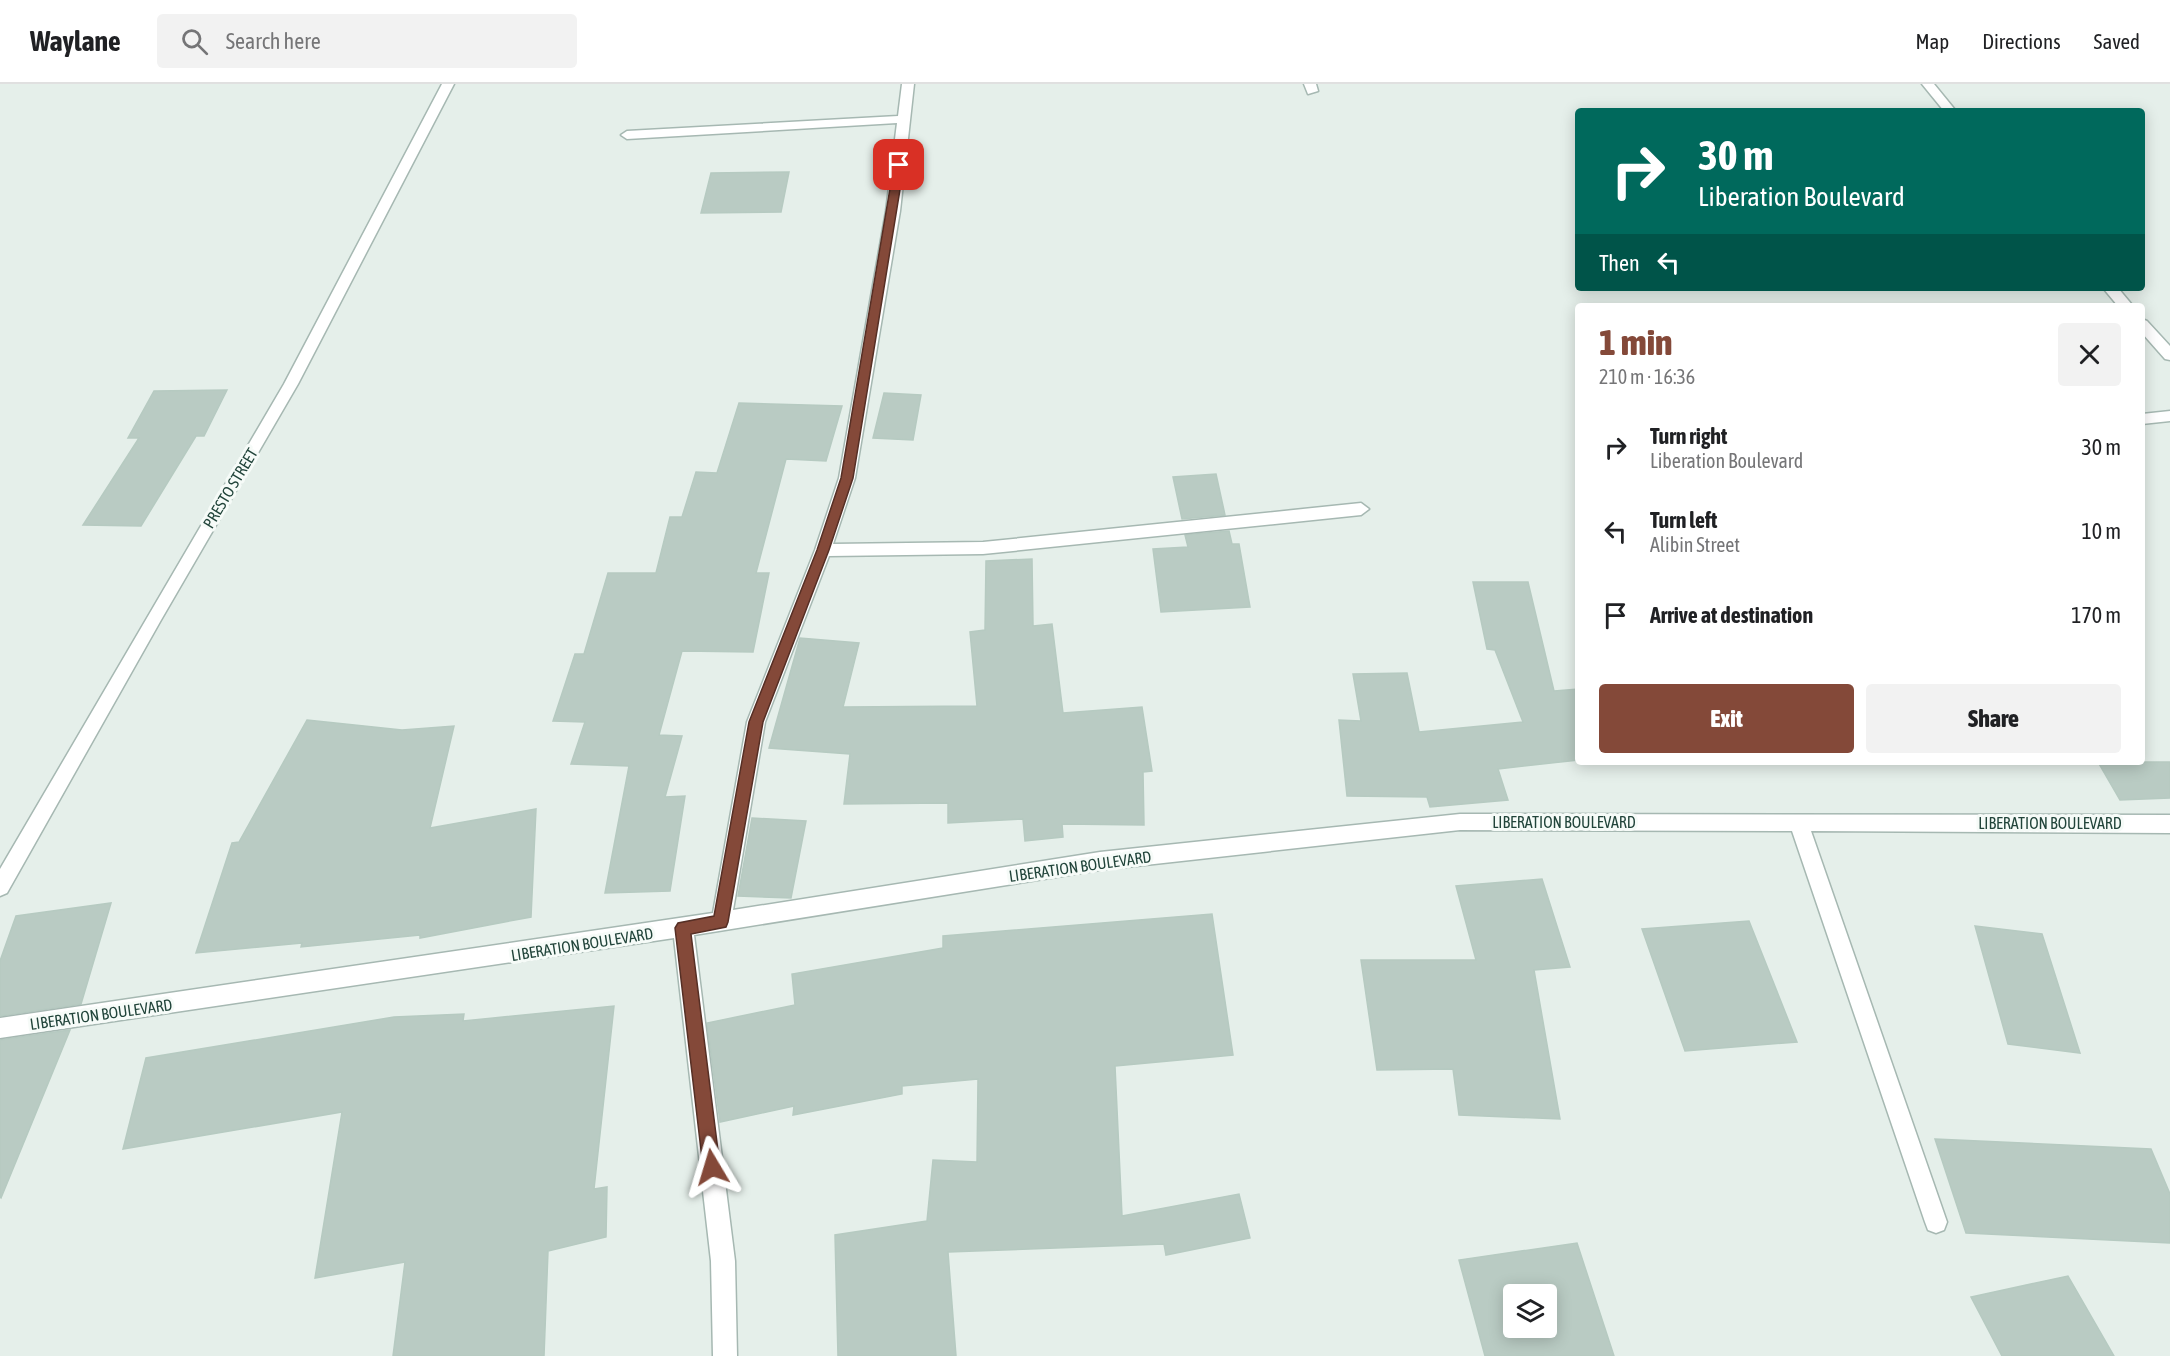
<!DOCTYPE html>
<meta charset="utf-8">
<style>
body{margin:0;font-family:"Asap Condensed",sans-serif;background:#f2f2f2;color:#202124;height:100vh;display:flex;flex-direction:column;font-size:22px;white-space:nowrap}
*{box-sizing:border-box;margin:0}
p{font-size:20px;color:#757577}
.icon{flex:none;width:33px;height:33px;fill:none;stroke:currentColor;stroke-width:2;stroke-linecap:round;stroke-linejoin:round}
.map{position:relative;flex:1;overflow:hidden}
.panel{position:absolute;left:1575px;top:219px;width:570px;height:462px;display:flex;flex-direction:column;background:#fff;border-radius:6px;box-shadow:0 3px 15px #0003}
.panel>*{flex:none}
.hud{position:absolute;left:1575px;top:24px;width:570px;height:183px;border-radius:6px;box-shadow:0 3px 15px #0003;background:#00695c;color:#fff;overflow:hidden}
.buttons{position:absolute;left:1503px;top:1200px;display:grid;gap:12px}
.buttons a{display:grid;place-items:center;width:54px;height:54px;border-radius:6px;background:#fff;box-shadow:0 3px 15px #0003;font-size:30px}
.pin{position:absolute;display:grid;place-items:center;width:51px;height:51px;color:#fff;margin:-26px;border-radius:12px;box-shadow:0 3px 9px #0006}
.me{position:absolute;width:66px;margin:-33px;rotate:353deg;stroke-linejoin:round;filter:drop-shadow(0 0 4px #0008)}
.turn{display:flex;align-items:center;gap:21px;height:126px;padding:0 24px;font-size:27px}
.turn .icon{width:78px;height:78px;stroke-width:2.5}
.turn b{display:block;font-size:42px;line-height:51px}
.then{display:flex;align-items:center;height:57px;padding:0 24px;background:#0003;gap:12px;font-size:22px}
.round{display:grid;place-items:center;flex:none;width:63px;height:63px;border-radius:6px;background:#f2f2f2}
.head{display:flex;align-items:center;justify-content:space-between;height:102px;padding:0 24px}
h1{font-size:36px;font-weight:800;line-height:45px;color:#844939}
.cta{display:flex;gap:12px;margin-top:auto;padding:12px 24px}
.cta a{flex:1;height:69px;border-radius:6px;background:#844939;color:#fff;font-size:24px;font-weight:800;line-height:69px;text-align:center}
.cta a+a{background:#f2f2f2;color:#202124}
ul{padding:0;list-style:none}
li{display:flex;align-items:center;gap:18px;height:84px;padding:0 24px}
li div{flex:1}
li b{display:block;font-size:22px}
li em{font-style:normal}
header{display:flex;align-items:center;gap:36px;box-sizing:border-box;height:84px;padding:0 30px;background:#fff;border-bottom:2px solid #e0e0e0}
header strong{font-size:28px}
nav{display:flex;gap:33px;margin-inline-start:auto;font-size:21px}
.search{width:420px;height:54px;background:#f2f2f2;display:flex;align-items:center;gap:15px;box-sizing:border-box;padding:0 21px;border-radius:6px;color:#757577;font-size:22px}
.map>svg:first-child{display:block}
</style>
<header>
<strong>Waylane</strong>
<div class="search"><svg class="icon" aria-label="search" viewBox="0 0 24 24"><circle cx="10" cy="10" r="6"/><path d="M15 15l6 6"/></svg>Search here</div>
<nav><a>Map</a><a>Directions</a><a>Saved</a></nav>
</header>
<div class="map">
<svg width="2170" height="1272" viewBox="0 0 2170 1272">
<rect width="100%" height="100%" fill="#e5efea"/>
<path fill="#b9cbc3" stroke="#b6cac1" stroke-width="1.5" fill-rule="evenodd" d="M789 88 781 128 701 129 711 89Z
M227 306 204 352H196L141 442 83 441 139 354H128L154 307Z
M884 309 921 311 913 356 873 354Z
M739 319 842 322 826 377 786 375 756 489H769L753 568 682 567 659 651 682 652 665 713 685 712 670 807 605 809 629 682 571 680 585 638 553 637 575 570H584L608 489H656L670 433H682L696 388 717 389Z
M1216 390 1225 431 1182 435 1173 393Z
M1229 447 1232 460H1239L1250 523 1161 528 1153 465 1188 463 1185 451Z
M1032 475 1033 542 1052 540 1063 629 1142 623 1152 687 1143 688 1144 741 1062 740 1063 753 1025 757 1023 735 948 739V719L844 720 850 670 769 664 800 554 859 559 843 623 977 622 970 548 985 546 986 477Z
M1473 498H1528L1554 607 1578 605V676L1498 685 1508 716 1430 723 1427 713 1347 712 1339 636 1361 637 1353 590 1407 589 1419 648 1523 638 1495 566 1487 565Z
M307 636 402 646 454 642 430 744 536 725 531 833 420 854V851L301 863 302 859 196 869 232 759 239 758Z
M2098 678H2170V714L2120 716Z
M752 734 806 737 791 814 738 812Z
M1542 795 1570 883 1534 886 1560 1035 1459 1031 1453 985 1377 986 1361 876H1476L1456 802Z
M111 819 81 920 0 932V877L16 832Z
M1212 830 1233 971 1115 982 1122 1132 1239 1110 1250 1154 1166 1171 1164 1160 948 1168 956 1272H838L835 1151 927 1137 933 1076 977 1078 978 995 902 1002V1010L793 1031 794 1022 720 1038 707 939 795 921 792 890 943 864V852Z
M1749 837 1797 958 1685 967 1642 845Z
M1975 842 2042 850 2080 969 2008 960Z
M614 922 594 1105 607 1103 606 1153 548 1167 544 1272H393L405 1178 315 1194 342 1028 123 1065 146 974 394 933 464 930 463 937Z
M70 946 1 1114 0 1113V956Z
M1935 1055 2151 1065 2170 1110V1159L1966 1149Z
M1577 1159 1614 1272H1485L1459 1176ZM1514 1210H1546V1244H1514Z
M2068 1192 2114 1272H2002L1971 1213Z"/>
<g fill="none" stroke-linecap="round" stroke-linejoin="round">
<g stroke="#a6b8b2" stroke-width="3">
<path id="minor" d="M442 0H454L298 300 161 536 7 809 0 812V785L284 300Z
M902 0H914L900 127 855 394 833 460 983 458 1361 419 1369 425 1361 431 983 470 829 472 765 638 733 826 1100 768 1460 730 2170 731V749L1811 747 1947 1138 1944 1146 1936 1149 1928 1146 1925 1138 1792 747 1460 746 1100 786 694 851 735 1177 737 1272H713L711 1177 674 854 0 954V934L713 829 747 638 815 466 839 394 886 127 897 39 627 55 621 51 627 47 898 32Z
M1304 0H1316L1318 7 1308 10Z
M1922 0H1934L1956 27H1944Z
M2103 204H2118L2133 222H2118Z
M2142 235 2147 237 2170 262V276L2165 275 2142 249Z
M2170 327V337L2142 340V330Z"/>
</g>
<use href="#minor" fill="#fff" fill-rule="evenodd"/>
</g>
<path fill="#844939" stroke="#562f25" stroke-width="1.5" d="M899 78 904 81 853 394 829 466 763 638 728 838 726 843 691 850 720 1083 718 1089 712 1092 706 1089 703 1083 675 844 678 839 714 832 749 638 817 466 841 394 894 81Z"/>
<g text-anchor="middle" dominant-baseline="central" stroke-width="6" stroke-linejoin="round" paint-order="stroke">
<g font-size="16" fill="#21443a" stroke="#f6fbf8">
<text transform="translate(230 404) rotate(-59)">PRESTO STREET</text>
<text x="1564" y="738">LIBERATION BOULEVARD</text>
<text x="2050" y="739">LIBERATION BOULEVARD</text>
<text transform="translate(1080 782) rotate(-8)">LIBERATION BOULEVARD</text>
<text transform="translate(582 860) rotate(-9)">LIBERATION BOULEVARD</text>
<text transform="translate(101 930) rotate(-8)">LIBERATION BOULEVARD</text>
</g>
</g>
</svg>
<div class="buttons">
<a><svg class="icon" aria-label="layers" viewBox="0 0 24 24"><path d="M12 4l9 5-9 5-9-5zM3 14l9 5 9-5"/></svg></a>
</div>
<div class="pin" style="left:899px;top:81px;background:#d93025"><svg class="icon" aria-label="arrive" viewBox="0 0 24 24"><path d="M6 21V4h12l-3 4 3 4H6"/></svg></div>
<svg class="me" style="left:712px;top:1083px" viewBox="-20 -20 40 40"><path d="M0-17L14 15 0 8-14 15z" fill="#844939" stroke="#fff" stroke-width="4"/></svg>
<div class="hud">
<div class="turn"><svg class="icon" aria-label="right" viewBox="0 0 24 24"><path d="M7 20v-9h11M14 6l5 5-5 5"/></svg><div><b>30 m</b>Liberation Boulevard</div></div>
<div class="then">Then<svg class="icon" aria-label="left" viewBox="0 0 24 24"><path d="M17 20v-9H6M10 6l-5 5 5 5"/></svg></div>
</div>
<section class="panel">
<div class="head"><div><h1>1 min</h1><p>210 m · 16:36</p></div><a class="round"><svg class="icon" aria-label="close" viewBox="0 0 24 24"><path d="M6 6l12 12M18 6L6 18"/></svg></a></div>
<ul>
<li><svg class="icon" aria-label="right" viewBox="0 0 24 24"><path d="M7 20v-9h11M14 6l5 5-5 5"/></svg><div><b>Turn right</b><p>Liberation Boulevard</p></div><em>30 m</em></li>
<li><svg class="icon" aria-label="left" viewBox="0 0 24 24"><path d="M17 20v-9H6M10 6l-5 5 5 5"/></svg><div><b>Turn left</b><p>Alibin Street</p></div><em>10 m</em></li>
<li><svg class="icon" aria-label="arrive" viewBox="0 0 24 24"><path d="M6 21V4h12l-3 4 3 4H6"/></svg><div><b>Arrive at destination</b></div><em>170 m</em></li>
</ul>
<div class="cta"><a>Exit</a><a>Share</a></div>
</section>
</div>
